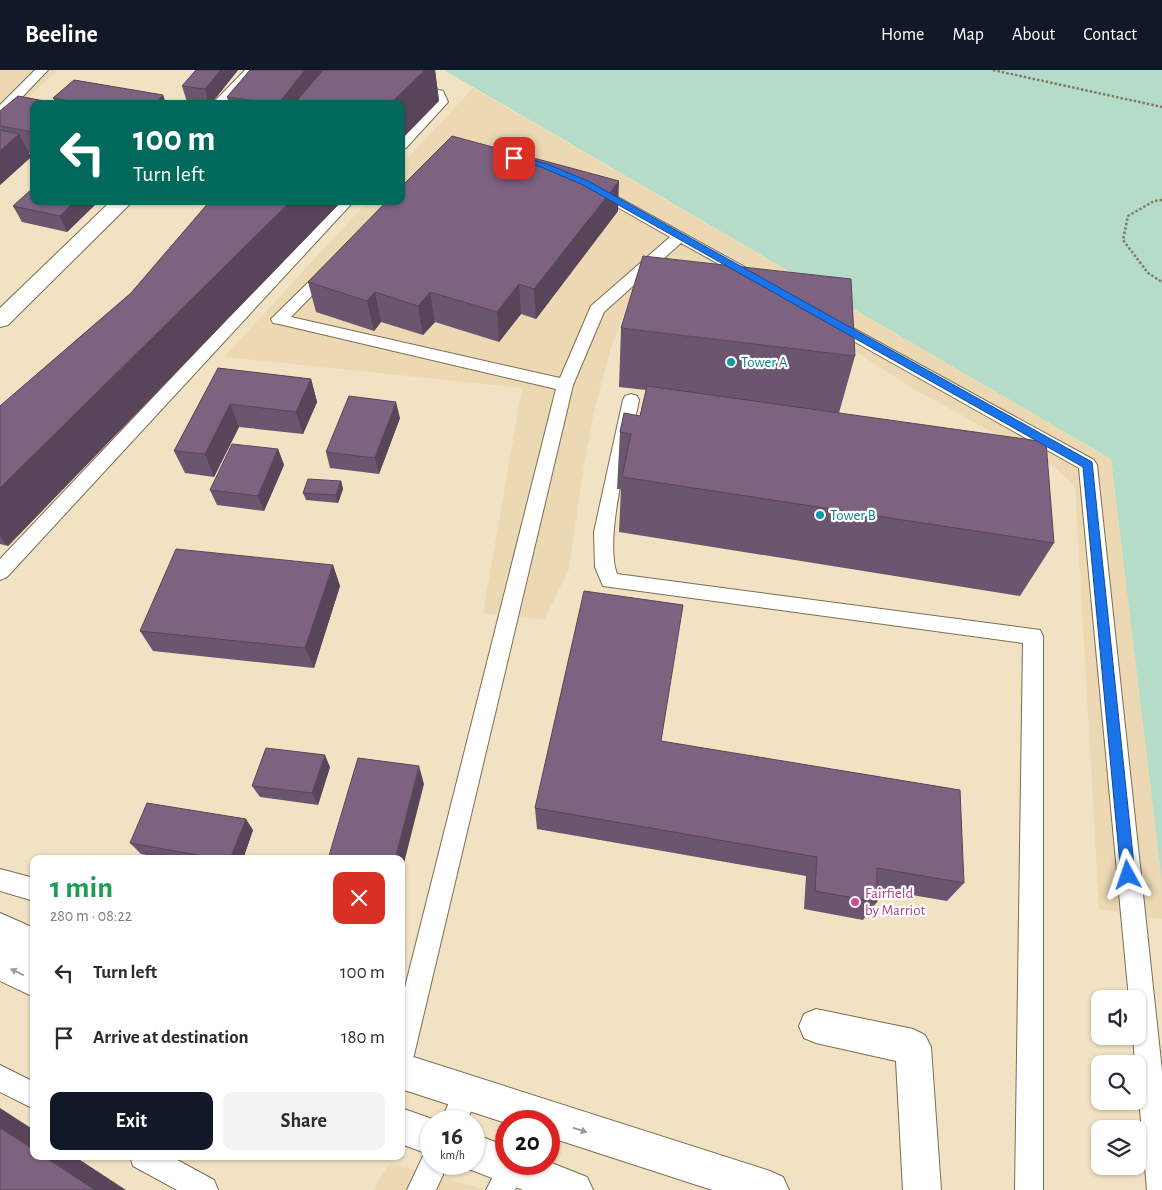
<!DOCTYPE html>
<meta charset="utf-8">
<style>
body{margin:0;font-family:"Alegreya Sans",sans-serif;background:#f2f2f3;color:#2b2b33;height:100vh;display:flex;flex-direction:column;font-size:19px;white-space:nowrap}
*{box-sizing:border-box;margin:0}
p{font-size:16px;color:#7c7c81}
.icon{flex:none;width:28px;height:28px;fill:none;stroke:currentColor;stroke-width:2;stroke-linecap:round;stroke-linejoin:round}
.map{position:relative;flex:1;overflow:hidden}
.drawer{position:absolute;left:30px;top:785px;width:375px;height:305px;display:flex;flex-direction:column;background:#fff;border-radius:10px;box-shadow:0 1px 4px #0004}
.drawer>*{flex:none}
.banner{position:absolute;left:30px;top:30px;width:375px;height:105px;border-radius:10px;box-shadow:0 1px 4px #0004;background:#00695c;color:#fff;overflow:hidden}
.controls{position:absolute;left:1091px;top:920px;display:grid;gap:10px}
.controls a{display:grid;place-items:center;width:55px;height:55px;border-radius:10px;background:#fff;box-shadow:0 1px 4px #0004;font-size:25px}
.speed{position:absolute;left:420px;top:1040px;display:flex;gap:10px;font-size:25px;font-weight:700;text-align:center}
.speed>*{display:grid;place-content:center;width:65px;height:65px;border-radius:50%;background:#fff;box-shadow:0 1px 4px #0004;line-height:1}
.speed small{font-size:12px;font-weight:400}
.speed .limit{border:8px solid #d22;background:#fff;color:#111}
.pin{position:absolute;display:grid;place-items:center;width:42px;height:42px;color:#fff;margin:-21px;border-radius:10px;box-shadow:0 2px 8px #0006}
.me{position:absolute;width:55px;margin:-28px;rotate:355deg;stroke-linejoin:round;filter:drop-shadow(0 0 4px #0008)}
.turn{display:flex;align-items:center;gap:18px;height:105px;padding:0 20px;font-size:22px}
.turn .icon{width:65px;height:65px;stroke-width:2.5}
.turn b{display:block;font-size:35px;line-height:42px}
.round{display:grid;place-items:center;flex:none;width:52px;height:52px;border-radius:10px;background:#f2f2f3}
.head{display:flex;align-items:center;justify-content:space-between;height:85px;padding:0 20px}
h1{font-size:30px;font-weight:600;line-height:38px;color:#1e9e55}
.action{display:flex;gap:10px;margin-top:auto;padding:10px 20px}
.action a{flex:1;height:58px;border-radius:10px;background:#111827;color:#fff;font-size:20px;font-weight:600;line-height:58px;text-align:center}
.action a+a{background:#f2f2f3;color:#2b2b33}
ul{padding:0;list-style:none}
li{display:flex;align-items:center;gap:15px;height:65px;padding:0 20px}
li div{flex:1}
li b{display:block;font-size:19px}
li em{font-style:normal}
header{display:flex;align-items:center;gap:30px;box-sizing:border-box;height:70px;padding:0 25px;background:#111827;color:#fff}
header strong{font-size:24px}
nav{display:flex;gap:28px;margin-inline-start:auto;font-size:18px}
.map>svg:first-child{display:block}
</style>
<header>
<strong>Beeline</strong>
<nav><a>Home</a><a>Map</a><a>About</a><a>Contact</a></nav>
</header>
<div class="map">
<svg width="1162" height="1120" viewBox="0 0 1162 1120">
<rect width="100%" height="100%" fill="#f2e2c4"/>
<path fill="#ecd9b4" d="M0 0H58L0 54Z
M473 18 1111 389 1162 812V849L1099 839 1075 416 1051 394 912 318 790 239 671 216 632 220 610 281 594 342 582 408 569 499 544 550 483 543 522 318 224 287 368 131H401V95Z
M390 1093 487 1120H373Z"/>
<path fill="#b5dcc8" d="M444 0H1162V812L1111 389Z"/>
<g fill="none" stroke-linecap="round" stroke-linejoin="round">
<g stroke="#7b6d52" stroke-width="2">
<path id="service" d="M35 0H48L5 45 0 46V35Z
M413 14 443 21 448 32 406 78 401 79V67L435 31 433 27 409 21 407 18Z
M594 114 761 206 764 209 756 214 751 212 681 173 604 242 573 315 414 985 410 994 401 998V933L556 319 279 254 273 253 271 249 324 197H334L337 200 334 203 291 247 560 308 591 236 670 167 589 121 587 118Z
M339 131H354L7 507 0 510V489Z
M831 246 1094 390 1097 395 1162 1001V1120H1147L1138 1017V994H1135L1133 966H1138V929H1129L1079 398 825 255 823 251 825 247Z
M631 324 637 326 639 330C631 373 603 465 617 504L1040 560 1043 566V1120H1015L1023 573 603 516 595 497 594 462 623 330 625 326Z
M0 799 34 808V831L0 821Z
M0 995 34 1012V1039L0 1022Z
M466 1010 475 1014 479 1023 467 1051H441L457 1014Z
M431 1082V1094H448L436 1120H407L424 1084Z
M505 1084 506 1094H529L515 1120H486Z
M130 1086H170L214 1110 218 1120H177L133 1096Z"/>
</g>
<g stroke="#7b6d52" stroke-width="2">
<path id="minor" d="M245 0H264L231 34H212Z
M111 131H133L8 255 0 257V238Z
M816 939 913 959 925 965 931 977 941 1120H903L896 991 816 973 804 968 799 956 804 944Z"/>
</g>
<g stroke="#7b6d52" stroke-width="2">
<path id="secondary" d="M0 843 34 858V892L30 890 34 892V927L0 911Z
M401 983 770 1101 783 1107 789 1120H712L549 1067V1051H506V1053L401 1019Z
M401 1038 438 1051H431V1085L401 1074Z
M474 1064 506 1076V1094H549V1092L587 1107 593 1120H523L461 1096 460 1094H474Z"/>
</g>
<path stroke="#837965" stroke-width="2.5" stroke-dasharray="2.5 2" stroke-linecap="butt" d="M993 0 1162 37
M1162 130 1154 131 1128 146 1123 170 1148 203 1162 212"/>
<use href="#service" fill="#fff" fill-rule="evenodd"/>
<use href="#minor" fill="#fff" fill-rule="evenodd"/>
<use href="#secondary" fill="#fff" fill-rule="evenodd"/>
</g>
<path fill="#6c556e" d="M196 0H238L211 34H199L187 32 182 16Z
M250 0H435L439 31 401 34H229L227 27Z
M74 10 163 25 166 34H34V84L28 83 31 87 0 115V41L18 26 56 33 53 28Z
M99 131 67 162 22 152 13 136Z
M210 131H342L8 476 0 474V336L131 223Z
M618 141 536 249 521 244 499 272 435 252 423 265 381 252 374 261 316 242 308 212Z
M621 258 855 286 839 343 1054 473 1020 526 619 462 621 419H617L620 362 640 346 646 320 619 317Z
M218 298 311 309 317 332 303 364 239 357 214 407 185 403 174 381Z
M400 348 379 404 330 398 326 382Z
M278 379 284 395 264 441 217 435 210 420Z
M341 411 343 419 338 433 306 430 303 423Z
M333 495 340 516 314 598 153 581 140 561Z
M662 671 964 813 947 831 877 819V832L863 850 804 839 806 806 537 759 535 738Z
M330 697 318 735 260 727 252 716Z
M253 760 243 789H168L141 784 130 773Z"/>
<path fill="#58455a" d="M221 0H238L211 34H209L205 19Z
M305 0H325L302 34H278Z
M425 0H435L439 31 401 70V34H390Z
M163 25 166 34H155Z
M19 64 31 87 0 115V81Z
M619 111 618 141 536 249 534 219Z
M75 131H99L67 162 60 146Z
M291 131H342L8 476 0 466V418Z
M519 214 521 244 499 272 497 242Z
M375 222 381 252 374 261 367 231Z
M430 222 435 252 423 265 418 236Z
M311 309 317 332 303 364 296 342Z
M396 332 400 348 379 404 375 388Z
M230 334 239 357 214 407 205 384Z
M278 379 284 395 264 441 258 426Z
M341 411 343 419 338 433 336 425Z
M333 495 340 516 314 598 305 578Z
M325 685 330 697 318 735 312 723Z
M419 696 424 714 401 805V789H395Z
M246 749 253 760 243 789H230Z
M0 1038 34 1060V1080L0 1058Z
M43 1086H74L126 1120H95Z"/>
<path fill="#7e6380" stroke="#58455a" d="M196 0H221L205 19 182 16Z
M250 0H305L278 34 227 27Z
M323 0H425L390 34H294Z
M74 10 163 25 155 34H86L53 28Z
M18 26 60 34H34V62L0 56V41Z
M0 60 19 64 0 81Z
M452 66 619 111 534 219 519 214 497 242 430 222 418 236 375 222 367 231 308 212 387 131H401V117Z
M34 117V131H75L60 146 13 136Z
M210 131H291L0 418V336L131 223Z
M643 186 851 209 855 286 621 258Z
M218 298 311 309 296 342 230 334 205 384 174 381Z
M647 316 1046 372 1054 473 622 407 631 364 620 362 624 343 640 346Z
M349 326 396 332 375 388 326 382Z
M232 374 278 379 258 426 210 420Z
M308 409 341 411 336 425 303 423Z
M176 479 333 495 305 578 140 561Z
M584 521 683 535 661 671 960 720 964 813 877 798V832L815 821 817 787 535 738Z
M266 678 325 685 312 723 252 716Z
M358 688 419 696 395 789H328Z
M147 733 246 749 230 789H220L130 773Z
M0 1058 34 1080V1086H43L95 1120H0Z"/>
<defs><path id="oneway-solid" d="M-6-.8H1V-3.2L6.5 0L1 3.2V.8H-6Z" transform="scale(1.25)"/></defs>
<g fill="#9d9b96">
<use href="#oneway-solid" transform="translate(17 902) rotate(-154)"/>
<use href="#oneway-solid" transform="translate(580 1060) rotate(18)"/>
</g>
<path fill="#1a73e8" stroke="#114b97" d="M514 85 547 94 588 111 1092 392 1135 805 1133 810 1128 812 1123 810 1121 805 1083 397 583 115 541 97 511 89V86Z"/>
<g fill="#0f9aa8" stroke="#fff" stroke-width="2">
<circle cx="731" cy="292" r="5"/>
<circle cx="820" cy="445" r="5"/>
</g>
<circle fill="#d1479c" stroke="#fff" stroke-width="2" cx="855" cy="832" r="5"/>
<g text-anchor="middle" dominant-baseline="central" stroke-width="4.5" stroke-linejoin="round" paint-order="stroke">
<g font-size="15" fill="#0d838f" stroke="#fff" text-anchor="start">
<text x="741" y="292">Tower A</text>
<text x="830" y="445">Tower B</text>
</g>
<g font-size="15" fill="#b23c85" stroke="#fff" text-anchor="start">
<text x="865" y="823">Fairfield<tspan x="865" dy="17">by Marriot</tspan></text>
</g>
</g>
</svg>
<div class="controls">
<a><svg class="icon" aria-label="sound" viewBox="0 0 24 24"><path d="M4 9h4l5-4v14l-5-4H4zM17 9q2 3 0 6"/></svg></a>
<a><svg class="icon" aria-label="search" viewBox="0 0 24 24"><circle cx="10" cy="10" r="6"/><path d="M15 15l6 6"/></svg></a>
<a><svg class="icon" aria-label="layers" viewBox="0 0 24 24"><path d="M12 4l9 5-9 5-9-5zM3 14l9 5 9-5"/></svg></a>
</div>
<div class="speed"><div>16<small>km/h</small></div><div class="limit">20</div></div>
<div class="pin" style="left:514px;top:88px;background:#d93025"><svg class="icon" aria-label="arrive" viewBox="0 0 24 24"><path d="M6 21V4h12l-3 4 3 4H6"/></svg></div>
<svg class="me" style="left:1128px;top:805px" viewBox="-20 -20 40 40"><path d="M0-17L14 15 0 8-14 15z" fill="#1a73e8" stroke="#fff" stroke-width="4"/></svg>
<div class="banner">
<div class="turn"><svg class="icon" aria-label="left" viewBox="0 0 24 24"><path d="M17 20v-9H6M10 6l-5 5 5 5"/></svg><div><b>100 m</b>Turn left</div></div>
</div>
<section class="drawer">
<div class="head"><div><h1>1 min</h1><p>280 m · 08:22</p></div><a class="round" style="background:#d93025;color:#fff"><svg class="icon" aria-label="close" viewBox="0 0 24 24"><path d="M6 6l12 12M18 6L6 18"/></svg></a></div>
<ul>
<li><svg class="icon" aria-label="left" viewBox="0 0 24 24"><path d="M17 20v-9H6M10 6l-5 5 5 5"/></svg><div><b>Turn left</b></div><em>100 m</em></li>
<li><svg class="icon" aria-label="arrive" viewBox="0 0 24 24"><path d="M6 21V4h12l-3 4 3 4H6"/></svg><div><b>Arrive at destination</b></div><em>180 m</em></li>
</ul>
<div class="action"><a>Exit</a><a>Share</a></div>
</section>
</div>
